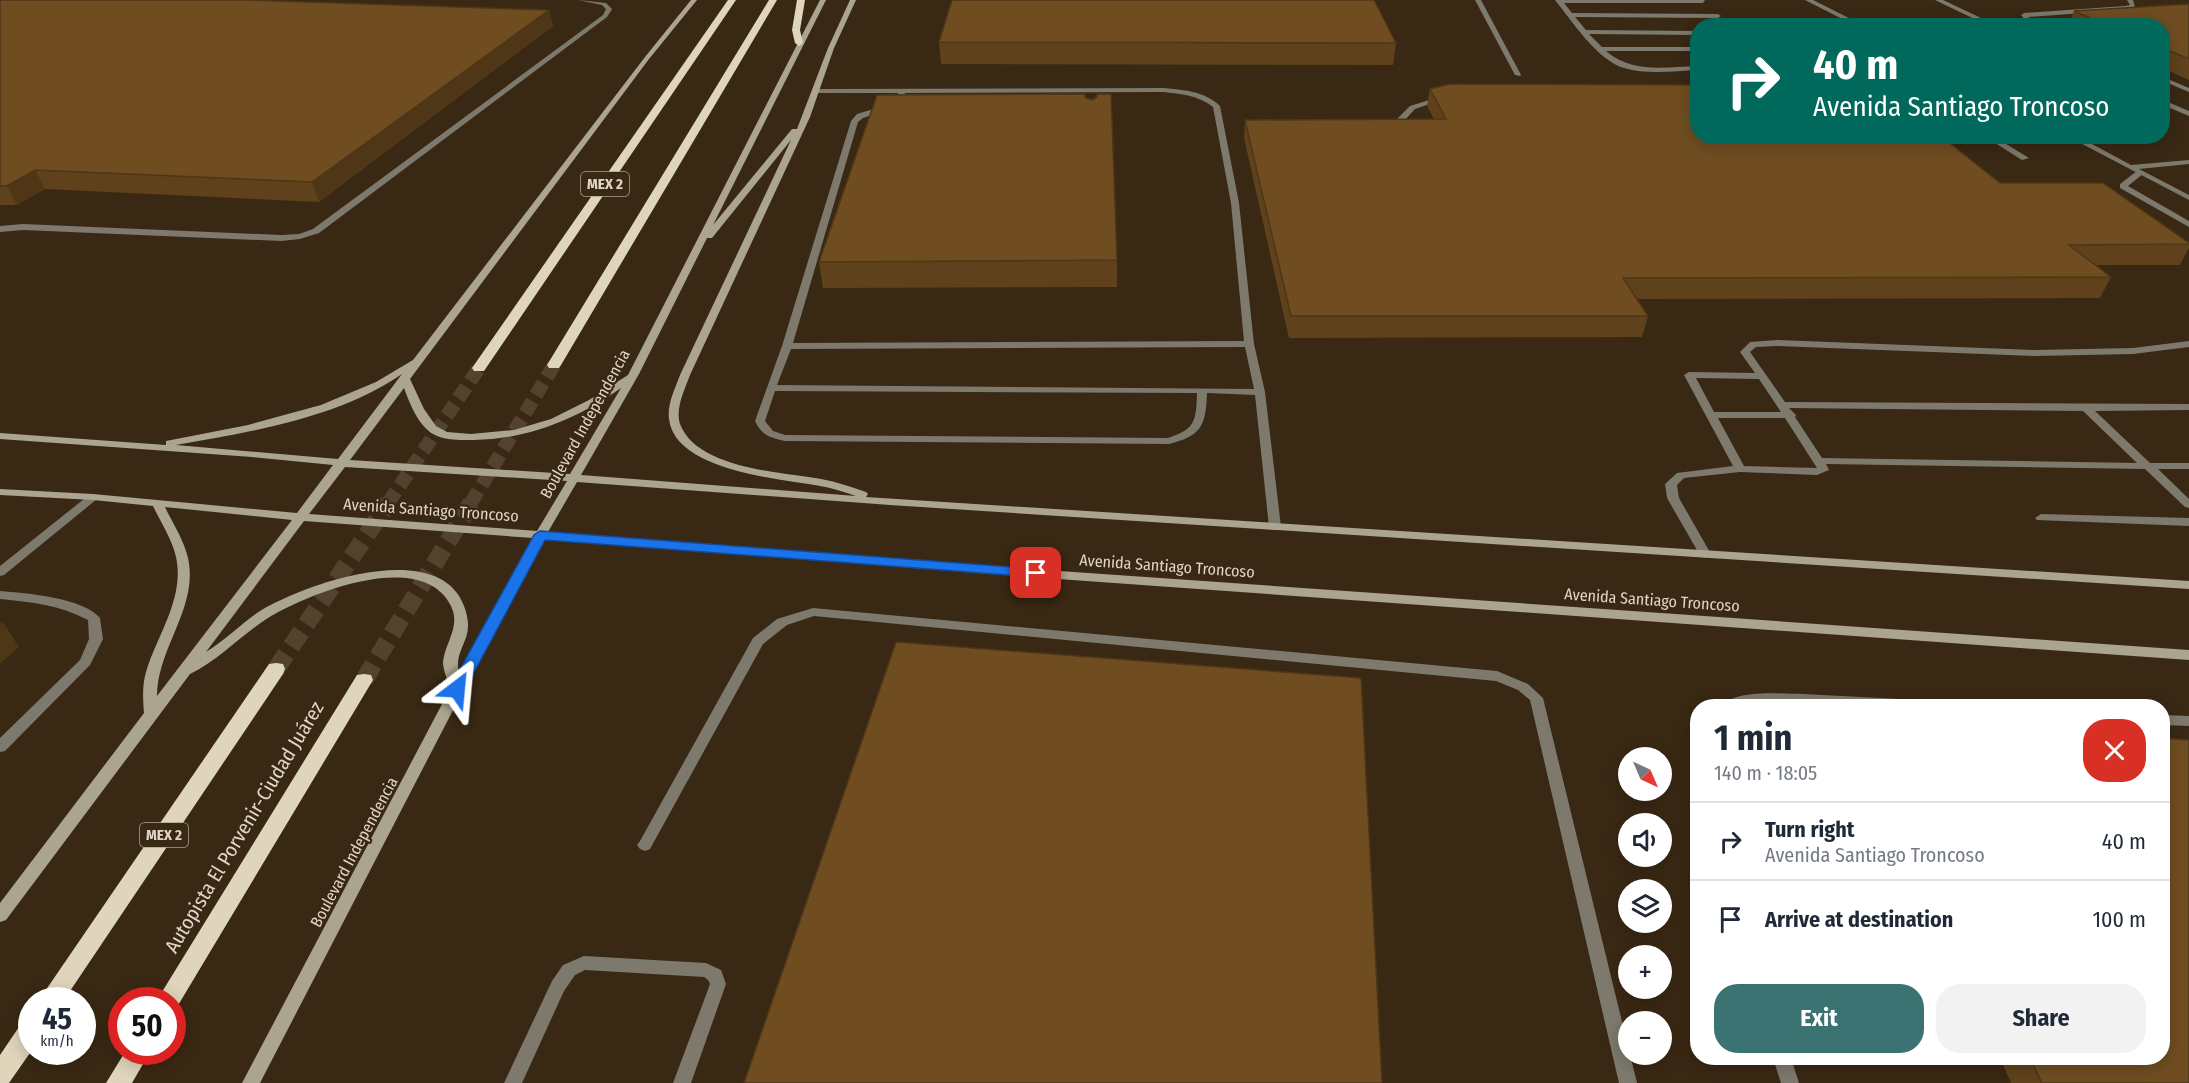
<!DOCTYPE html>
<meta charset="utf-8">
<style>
body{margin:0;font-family:"Fira Sans Condensed",sans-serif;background:#f2f2f3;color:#1f2937;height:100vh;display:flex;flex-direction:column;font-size:22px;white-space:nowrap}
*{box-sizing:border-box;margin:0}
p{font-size:20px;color:#747a83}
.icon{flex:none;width:33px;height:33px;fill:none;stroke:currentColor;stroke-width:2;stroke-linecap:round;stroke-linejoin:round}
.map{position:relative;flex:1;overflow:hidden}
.side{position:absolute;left:1690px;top:699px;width:480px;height:366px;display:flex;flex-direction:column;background:#fff;border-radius:24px;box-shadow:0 3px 15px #0003}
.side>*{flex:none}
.guide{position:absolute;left:1690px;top:18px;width:480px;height:126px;border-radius:24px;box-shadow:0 3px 15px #0003;background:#00695c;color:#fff;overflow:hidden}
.needle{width:39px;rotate:136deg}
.fabs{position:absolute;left:1618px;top:747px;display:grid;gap:12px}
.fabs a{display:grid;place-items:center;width:54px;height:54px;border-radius:50%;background:#fff;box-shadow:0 3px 15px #0003;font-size:30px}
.speed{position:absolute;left:18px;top:987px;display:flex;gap:12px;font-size:30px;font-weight:700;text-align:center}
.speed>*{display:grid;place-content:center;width:78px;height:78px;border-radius:50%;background:#fff;box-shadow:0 3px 15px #0003;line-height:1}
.speed small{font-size:15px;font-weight:400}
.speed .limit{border:9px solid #d22;background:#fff;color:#111}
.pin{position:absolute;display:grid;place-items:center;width:51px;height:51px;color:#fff;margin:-26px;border-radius:12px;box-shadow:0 3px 9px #0006}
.me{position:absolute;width:66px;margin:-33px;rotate:29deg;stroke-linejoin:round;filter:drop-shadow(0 0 4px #0008)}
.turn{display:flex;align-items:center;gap:21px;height:126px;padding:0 24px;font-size:27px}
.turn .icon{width:78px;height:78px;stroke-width:2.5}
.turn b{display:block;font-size:42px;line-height:51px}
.round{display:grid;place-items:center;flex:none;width:63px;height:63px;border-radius:24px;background:#f2f2f3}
.overview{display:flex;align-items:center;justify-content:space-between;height:102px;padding:0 24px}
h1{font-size:36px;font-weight:700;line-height:45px}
.primary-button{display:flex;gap:12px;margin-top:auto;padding:12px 24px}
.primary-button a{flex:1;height:69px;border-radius:24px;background:#3b7372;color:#fff;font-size:24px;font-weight:700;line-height:69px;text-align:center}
.primary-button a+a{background:#f2f2f3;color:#1f2937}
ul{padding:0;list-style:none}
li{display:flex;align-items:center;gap:18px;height:78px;padding:0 24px;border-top:2px solid #e0e1e3}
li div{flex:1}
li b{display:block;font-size:22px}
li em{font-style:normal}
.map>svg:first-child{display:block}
</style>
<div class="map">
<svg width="2189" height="1083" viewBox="0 0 2189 1083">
<rect width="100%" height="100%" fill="#392813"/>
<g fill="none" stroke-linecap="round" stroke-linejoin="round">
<path stroke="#52422e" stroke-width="14" stroke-dasharray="14 7" stroke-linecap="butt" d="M388 503 479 368
M471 503 554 365"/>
<path stroke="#52422e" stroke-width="18" stroke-dasharray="18 9" stroke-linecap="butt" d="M276 669 389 502
M364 680 472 502"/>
<path fill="#7d796d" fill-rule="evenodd" d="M578 0 606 3 612 9 607 17 319 233 300 239 281 241 23 230 0 232V226L23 224 281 235 299 234 313 229 603 15 606 9 602 5Z
M1475 0H1481L1521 75 1520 76 1515 75Z
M1555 0H1705L1703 3H1564L1572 13 1718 14 1721 16 1718 18 1575 17 1586 30 1698 31V35L1589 34 1602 47H1698V51H1606C1633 74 1665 67 1698 66V70C1674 71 1647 75 1624 68 1597 60 1572 21 1555 0Z
M2127 0H2133L2135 7 2125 10 2028 17 2043 26C2033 26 2027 23 2021 15L2024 13 2125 6 2130 5Z
M2163 77 2189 88V92L2163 81Z
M1163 88C1183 90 1205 91 1220 106L1239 203 1254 344 1265 392 1281 527 1279 530H1271L1269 527 1255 395 1207 393C1206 426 1201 436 1169 444L785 441C771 438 761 435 755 421L782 346 851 121 857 114 887 105 891 107 890 109 863 118 858 122 793 343 1244 341 1231 203 1213 107C1198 95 1181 94 1163 92L905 93 902 98 900 99 897 97 898 93H817L814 91 817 89ZM1245 347 1254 389 777 385 791 349ZM775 391 1197 393C1196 420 1196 429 1168 438L785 435 773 431 765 421Z
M1442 96 1446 98 1444 99 1415 109 1403 122 1396 120 1410 106Z
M1984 136H1993L2029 158 2022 160Z
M2137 171 2144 173 2128 186 2189 221V227L2120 188V184Z
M1777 340 2035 350 2133 348 2189 341V347L2133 354 2035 356 1777 346 1756 347 1750 352 1785 402 2189 404V410L2095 411 2150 463H2189V469H2158L2189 499V508L2185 507 2145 469 1826 464 1829 470 1817 475 1740 472 1684 478 1677 485 1679 498 1711 554 1705 558 1701 557 1667 498 1665 484 1677 473 1733 466 1684 375 1689 372 1755 373 1740 352 1750 342ZM1696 378 1759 379 1781 412H1714ZM1789 408 2083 411 2137 463 1822 458 1795 417 1796 415ZM1718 418H1785L1817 468 1744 466Z
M93 494 97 495 99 497 97 499 4 575 0 576V566L89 495Z
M2041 514 2189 518V526L2037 520 2035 518Z
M0 591C26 593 84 598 100 618L103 639 90 665 5 751 0 752V738L80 660 89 639 88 620C60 605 31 602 0 599Z
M813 608 1497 671 1528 684 1543 698 1637 1083H1619L1530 700 1518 690 1496 681 814 616 787 625 763 644 650 849 645 851 640 849 637 845 640 841 753 638 777 619Z
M1803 694 1938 701 1943 703 1945 706H1853L1803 704 1722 706C1735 689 1783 694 1803 694Z
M2163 715 2189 716V726L2163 725Z
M584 956 706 963 721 970 726 984 691 1083H673L706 995 710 984 708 980 704 977 585 970 575 975 564 991 522 1083H504L552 981 563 965Z
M1773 1058H1791L1799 1083H1781Z"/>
<path fill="#7d796d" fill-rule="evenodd" d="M1805 0H1813L1865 26H1856Z
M1935 0H1943L1998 26H1989Z
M2163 100 2189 111V116L2163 105Z
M2067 136H2077L2131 165 2189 160V164L2139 169 2189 195V200Z"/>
<path fill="#aba491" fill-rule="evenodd" d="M691 0H697L649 59 410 379 424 409 436 426 447 432 471 434 514 430 551 419 589 400 628 375 820 0H826L713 225 792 129H797L828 48 850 0H856L834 48 810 117 690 375C685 389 675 408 680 424 697 469 782 472 821 479 837 482 851 487 866 492L868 494 866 497 2189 581V589L890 505 577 482 548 532 989 566 2189 650V660L989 574 545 539 464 689 260 1083H242L450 689C448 681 443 670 443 662 445 642 461 627 451 606 422 547 307 594 268 618 241 635 219 660 190 674L6 920 0 922V903L144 713C143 700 142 685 146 672 157 635 185 598 176 557 172 539 161 523 153 506L93 500 0 495V489L93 494 297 513 333 465 252 457 0 439V433L166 445V441L248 425 321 405 376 382 413 360 645 57ZM791 140 680 375C675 389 667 404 669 419 675 471 781 479 820 486 832 488 844 492 856 496L581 475 639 374 707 238H712ZM402 374 338 459 176 445C250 432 339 418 402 374ZM404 388C410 404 418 425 433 434 445 441 461 440 474 440 529 439 577 419 621 388L570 474 350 460ZM345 467 567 481 537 531 309 514ZM165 507 292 520 157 696C157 648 199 607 188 558 184 540 173 524 165 507ZM304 521 533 538 459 672C454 653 469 642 468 624 468 619 466 611 464 606 438 536 300 585 257 613 240 625 225 640 206 652Z"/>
<path fill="#dfd5ba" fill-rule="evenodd" d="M728 0H736L484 371H474L472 368Z
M769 0H777L561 365 559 368H549L547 365Z
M797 0H805L800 30 803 43 799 46 795 43 792 30Z
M276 663 283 664 285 669 283 674 64 1000H39L269 664Z
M364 674 371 675 373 680 177 1007 172 1009V1000H157L357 675Z
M32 1018V1050L9 1083H0V1055L23 1021Z
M125 1052H150L132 1083H106Z"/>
</g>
<path fill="#5f421c" d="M0 0 549 10 553 26 319 202 45 189 17 205H0Z
M2189 4V80L2163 68V26H2068L2074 11Z
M939 42 1396 43 1393 65 941 64Z
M1430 89 2000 183 2189 243V248L2180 265H2095L2111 277 2100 298 1637 299 1648 316 1642 337 1289 338 1244 138 1245 120 1434 119 1427 106Z
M1117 260V287L823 288 819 262Z
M2000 1058H2163L2189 1083H2011Z"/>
<path fill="#4e3617" d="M549 10 553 26 319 202 312 182Z
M35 170 45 189 17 205 7 186Z
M3 622 19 647 0 664V624Z"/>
<path fill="#6f4d21" stroke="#4e3617" stroke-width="1.5" d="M0 0H245L549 10 312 182 35 170 7 186H0Z
M952 0H1374L1396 43 939 42Z
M2189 4V59L2163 48V26H2109L2074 11Z
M1450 84 1698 85V136H1941L2000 183H2103L2189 243V244L2069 245 2111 277 1623 278 1648 316H1291L1245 120 1446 119 1430 89Z
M1084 94 1086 98 1092 100 1097 97V94H1111L1117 260 819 262 877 95Z
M896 642 1361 678 1382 1083H744Z
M2163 738 2189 740V1083H2042L2030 1058H2163Z"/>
<path fill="#1a73e8" stroke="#114b97" stroke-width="1.5" d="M540 531 1036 569 1043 573 1036 577 545 540 463 693H452L449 689 534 535Z"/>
<g text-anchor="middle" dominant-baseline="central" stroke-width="4.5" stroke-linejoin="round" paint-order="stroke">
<g fill="#392813" stroke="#aea192" stroke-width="1.5">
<rect x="581" y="172" width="48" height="24" rx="4.5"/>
<rect x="140" y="823" width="48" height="24" rx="4.5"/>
</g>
<g font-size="15" font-weight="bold" fill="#e0d5c9">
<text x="605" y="184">MEX 2</text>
<text x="164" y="835">MEX 2</text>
</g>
<g font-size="16" fill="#e0d5c9" stroke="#392813">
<text transform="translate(585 424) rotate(-61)">Boulevard Independencia</text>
<text transform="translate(431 510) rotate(4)">Avenida Santiago Troncoso</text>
<text transform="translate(1167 566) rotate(4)">Avenida Santiago Troncoso</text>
<text transform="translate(1652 600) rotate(4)">Avenida Santiago Troncoso</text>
<text transform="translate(354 852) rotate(-62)">Boulevard Independencia</text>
</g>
<g font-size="20" fill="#e0d5c9" stroke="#392813">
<text transform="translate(244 827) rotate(-59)">Autopista El Porvenir-Ciudad Juárez</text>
</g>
</g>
</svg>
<div class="fabs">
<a><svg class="needle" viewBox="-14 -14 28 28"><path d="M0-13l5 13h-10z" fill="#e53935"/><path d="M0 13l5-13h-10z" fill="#747a83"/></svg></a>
<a><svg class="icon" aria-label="sound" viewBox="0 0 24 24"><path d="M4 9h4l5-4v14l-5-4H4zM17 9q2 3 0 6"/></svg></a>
<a><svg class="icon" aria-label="layers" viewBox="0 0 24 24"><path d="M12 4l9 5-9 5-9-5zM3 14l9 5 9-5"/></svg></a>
<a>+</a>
<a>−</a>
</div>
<div class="speed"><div>45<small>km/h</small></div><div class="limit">50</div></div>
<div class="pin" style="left:1036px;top:573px;background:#d93025"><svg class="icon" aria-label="arrive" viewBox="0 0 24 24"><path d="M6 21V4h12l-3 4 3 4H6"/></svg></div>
<svg class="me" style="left:457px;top:689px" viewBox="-20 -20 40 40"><path d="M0-17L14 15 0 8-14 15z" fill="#1a73e8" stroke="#fff" stroke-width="4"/></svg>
<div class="guide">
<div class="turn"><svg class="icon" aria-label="right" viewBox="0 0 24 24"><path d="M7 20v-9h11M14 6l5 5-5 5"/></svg><div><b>40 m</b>Avenida Santiago Troncoso</div></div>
</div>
<section class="side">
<div class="overview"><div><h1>1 min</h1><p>140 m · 18:05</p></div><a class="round" style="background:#d93025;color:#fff"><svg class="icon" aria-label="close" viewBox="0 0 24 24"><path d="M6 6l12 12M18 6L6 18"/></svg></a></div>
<ul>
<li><svg class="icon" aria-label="right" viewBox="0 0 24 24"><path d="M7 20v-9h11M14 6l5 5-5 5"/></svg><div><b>Turn right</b><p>Avenida Santiago Troncoso</p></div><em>40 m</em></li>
<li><svg class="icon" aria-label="arrive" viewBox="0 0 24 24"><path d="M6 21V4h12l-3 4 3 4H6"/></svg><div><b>Arrive at destination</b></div><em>100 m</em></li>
</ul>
<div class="primary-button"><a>Exit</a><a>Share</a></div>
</section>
</div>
